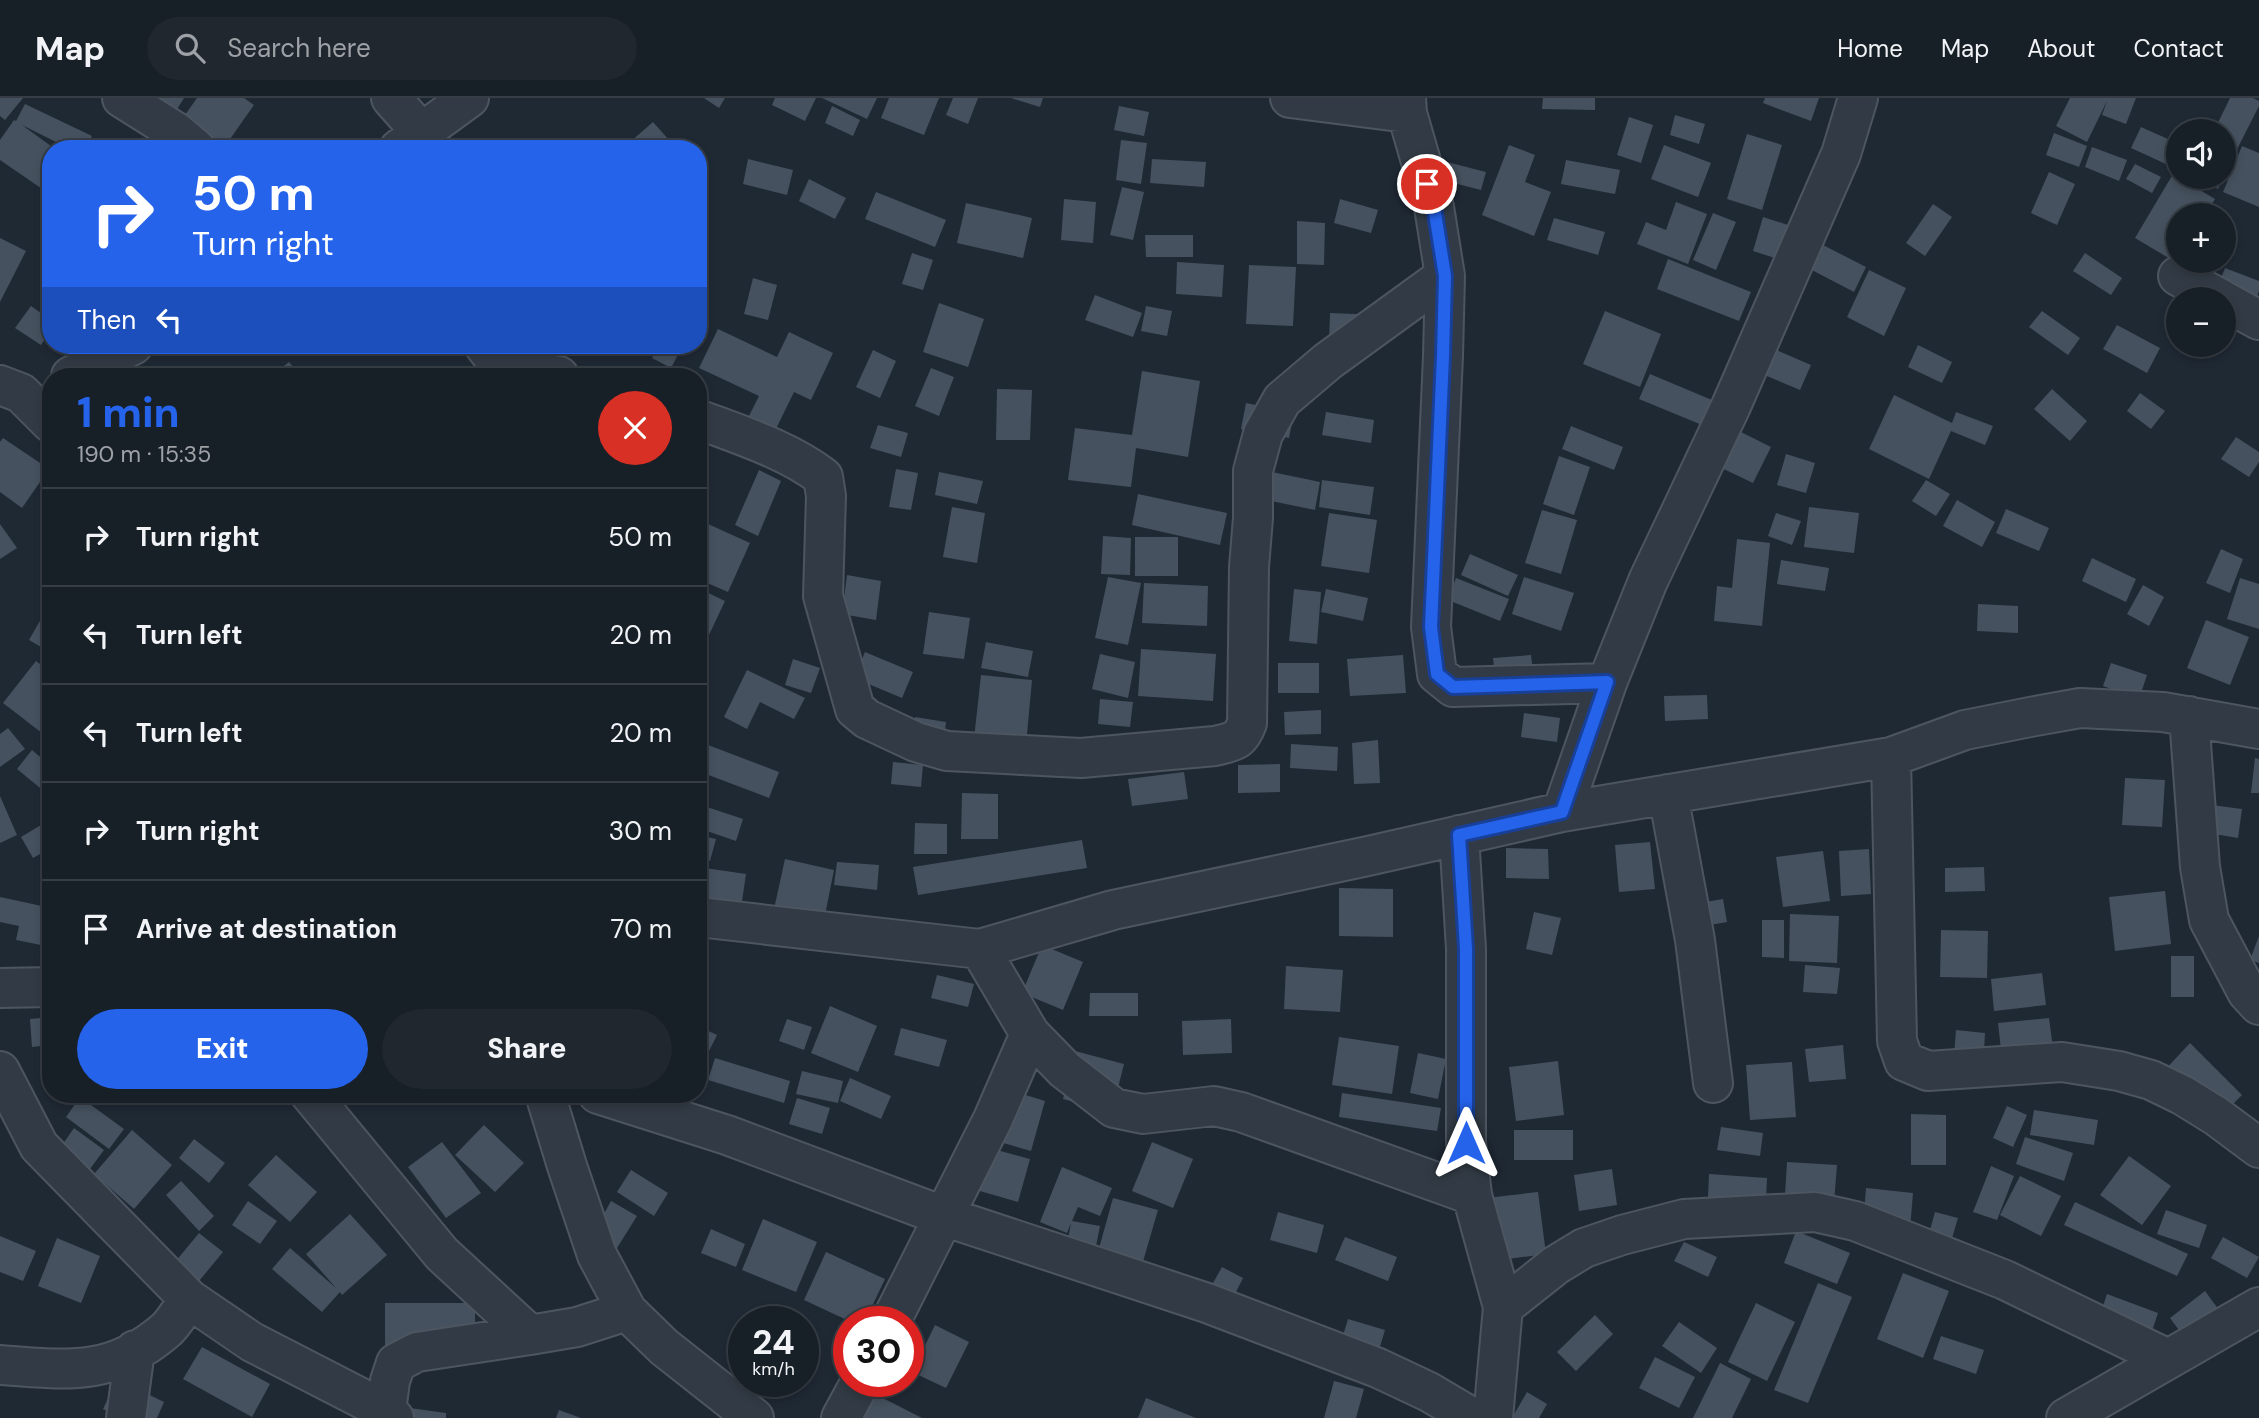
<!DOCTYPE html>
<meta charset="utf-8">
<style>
body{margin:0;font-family:"DM Sans",sans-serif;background:#20272f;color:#f1f3f6;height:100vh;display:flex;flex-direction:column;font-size:26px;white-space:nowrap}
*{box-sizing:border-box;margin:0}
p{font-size:23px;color:#9ea2a7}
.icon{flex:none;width:38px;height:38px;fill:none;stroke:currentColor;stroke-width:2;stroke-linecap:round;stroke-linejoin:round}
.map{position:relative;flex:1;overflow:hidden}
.details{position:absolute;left:42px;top:270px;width:665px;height:735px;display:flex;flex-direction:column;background:#171f27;border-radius:28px;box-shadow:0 4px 10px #0003,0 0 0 2px #363d44}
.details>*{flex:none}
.hud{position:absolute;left:42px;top:42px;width:665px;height:214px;border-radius:28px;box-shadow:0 4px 10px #0003,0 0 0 2px #363d44;background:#2563eb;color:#fff;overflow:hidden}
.buttons{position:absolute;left:2166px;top:21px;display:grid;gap:14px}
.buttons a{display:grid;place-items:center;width:70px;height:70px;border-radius:50%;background:#171f27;box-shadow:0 4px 10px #0003,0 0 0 2px #363d44;font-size:35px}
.speed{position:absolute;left:728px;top:1208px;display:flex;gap:14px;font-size:35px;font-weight:700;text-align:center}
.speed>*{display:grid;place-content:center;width:91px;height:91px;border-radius:50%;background:#171f27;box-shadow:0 4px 10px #0003,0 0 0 2px #363d44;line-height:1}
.speed small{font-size:18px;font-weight:400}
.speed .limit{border:10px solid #d22;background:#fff;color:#111}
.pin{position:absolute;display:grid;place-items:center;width:60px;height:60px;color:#fff;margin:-30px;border:4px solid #fff;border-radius:50%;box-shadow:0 2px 7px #0007}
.me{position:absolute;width:77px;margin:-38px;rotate:0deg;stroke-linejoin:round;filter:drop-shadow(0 0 5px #0008)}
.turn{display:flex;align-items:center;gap:24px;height:147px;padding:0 35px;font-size:32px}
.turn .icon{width:91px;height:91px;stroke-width:2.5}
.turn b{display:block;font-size:49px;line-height:60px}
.then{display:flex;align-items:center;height:66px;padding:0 35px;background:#0003;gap:14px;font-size:26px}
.round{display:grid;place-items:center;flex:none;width:74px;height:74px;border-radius:37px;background:#20272f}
.summary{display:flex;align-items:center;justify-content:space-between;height:119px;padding:0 35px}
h1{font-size:42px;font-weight:800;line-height:52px;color:#2563eb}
.action{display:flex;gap:14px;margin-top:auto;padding:14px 35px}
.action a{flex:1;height:80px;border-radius:42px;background:#2563eb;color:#fff;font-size:28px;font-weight:800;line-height:80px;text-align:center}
.action a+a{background:#20272f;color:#f1f3f6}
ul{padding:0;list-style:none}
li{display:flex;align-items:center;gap:21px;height:98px;padding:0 35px;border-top:2px solid #363d44}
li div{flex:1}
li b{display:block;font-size:26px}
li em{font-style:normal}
header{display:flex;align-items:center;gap:42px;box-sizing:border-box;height:98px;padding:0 35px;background:#171f27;border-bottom:2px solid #363d44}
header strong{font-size:33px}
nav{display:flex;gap:38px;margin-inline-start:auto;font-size:24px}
.search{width:490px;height:63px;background:#20272f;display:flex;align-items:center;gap:18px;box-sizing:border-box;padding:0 24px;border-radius:38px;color:#9ea2a7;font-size:26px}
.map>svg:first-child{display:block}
</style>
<header>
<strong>Map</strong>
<div class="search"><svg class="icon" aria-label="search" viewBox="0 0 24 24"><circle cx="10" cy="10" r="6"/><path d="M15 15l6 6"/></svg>Search here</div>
<nav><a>Home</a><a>Map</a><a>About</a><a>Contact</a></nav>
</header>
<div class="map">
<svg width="2259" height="1320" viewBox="0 0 2259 1320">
<rect width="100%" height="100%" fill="#1f2934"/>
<path fill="#45515e" d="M0 0H23L5 22 0 18Z
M155 0H184L176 13Z
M197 0H244L254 7 223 51H218L180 24Z
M704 0H725L719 10Z
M775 0H816L805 23 772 7Z
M822 0H877L867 21Z
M889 0H939L924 37 881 20Z
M953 0H978L968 26 946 17Z
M1011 0H1043L1040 9Z
M1543 0H1595V12L1542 11Z
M1765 0H1819L1811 23 1763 5Z
M2070 0H2136L2126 26 2102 17 2107 3 2087 44 2056 28Z
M2230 0H2253L2259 3V8L2224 77V33H2214Z
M25 6 92 38 86 51H70L22 27 55 51H51V97L0 62V42L14 22 16 23Z
M832 8 860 22 853 38 825 25Z
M1119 8 1149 14 1144 38 1114 32Z
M1675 17 1705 26 1699 46 1670 37Z
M1629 19 1653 27 1641 65 1617 57Z
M653 24 677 51H622Z
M2141 29 2179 46V72L2131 50Z
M2054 35 2087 48 2079 69 2046 57Z
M1747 36 1782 47 1762 112 1727 101Z
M1121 42 1147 45 1141 86 1116 82Z
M1509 47 1535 57 1525 84 1551 94 1534 138 1482 117Z
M1664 47 1711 65 1698 99 1651 81Z
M2242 48 2259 55V109L2223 94Z
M2092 49 2127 62 2119 83 2085 69Z
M748 61 793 72 787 97 743 86Z
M1152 61 1206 64 1204 89 1150 85Z
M1566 62 1620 72 1615 96 1561 86Z
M1443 63 1486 74 1481 92 1438 81Z
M2135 66 2161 79 2152 95 2126 81Z
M2049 74 2075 86 2057 127 2031 115Z
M2173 76 2215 101 2205 117H2179V161L2177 165 2135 140Z
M2194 79H2224L2218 91Z
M809 81 846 100 835 121 799 103Z
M1122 89 1144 94 1133 142 1110 137Z
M876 94 946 122 935 149 865 121Z
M1064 101 1096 104 1093 145 1061 142Z
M1340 101 1378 112 1371 135 1334 125Z
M1676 104 1707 116 1688 166 1637 146 1646 124 1666 132Z
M966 105 1032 120 1023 160 957 145Z
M1933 106 1952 119 1925 158 1906 145Z
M1713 115 1736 124 1716 172 1693 162Z
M1763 119 1788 127 1778 161 1753 153Z
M1554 120 1605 134 1598 157 1547 142Z
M1297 123 1325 125 1324 167 1297 166Z
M1145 137H1193V159H1146Z
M0 140 26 153 0 204Z
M1821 146 1866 169 1854 194 1808 170Z
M912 155 933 162 923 192 902 186Z
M2085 155 2122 180 2111 197 2073 173Z
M1668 161 1751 194 1739 223 1657 191Z
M1177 164 1224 167 1222 199 1176 196Z
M1249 167 1296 169 1293 228 1246 226Z
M2225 170 2259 183V193L2252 212 2214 198Z
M1869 172 1906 190 1884 238 1847 219Z
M753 180 777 187 768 222 744 216Z
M1095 197 1142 215 1133 239 1085 222Z
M939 205 984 221 968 269 923 254Z
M31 208 51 222V232L41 247 15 230Z
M1146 208 1172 213 1167 238 1141 233Z
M1605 213 1661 236 1640 289 1583 266Z
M2042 213 2080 240 2068 257 2029 229Z
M1330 215 1380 217 1329 245Z
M2117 227 2160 250 2147 275 2103 251Z
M718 231 777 259 789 234 833 255 811 302 794 294 773 337 746 324 759 298 699 270Z
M659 247H683L671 270 652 260Z
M1918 247 1952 264 1942 285 1908 269Z
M1767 248 1811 267 1800 292 1755 273Z
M873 252 896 263 880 300 856 289Z
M289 264 301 278H271Z
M931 270 954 279 939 318 915 308Z
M1142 273 1200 283 1188 359 1136 350 1131 389 1068 382 1075 330 1132 337Z
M1650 276 1712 302 1702 327 1639 301Z
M997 291 1032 292 1030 342H996Z
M2052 291 2087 323 2070 343 2034 311Z
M2140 295 2165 313 2151 331 2127 313Z
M1894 297 1952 325 1956 314 1993 328 1985 347 1951 333 1929 381 1869 351Z
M1246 305 1294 315 1289 340 1241 331Z
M1326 314 1374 322 1371 345 1322 337Z
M1725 326 1771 349 1753 385 1707 363Z
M878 327 908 335 901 359 870 350Z
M1571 328 1623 349 1614 372 1562 351Z
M2236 339 2259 354V364L2249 379 2221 361Z
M3 340 49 371 22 410 0 394V344Z
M1786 356 1815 365 1806 395 1777 387Z
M1559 358 1590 369 1574 417 1543 406Z
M896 371 918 375 911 412 889 409Z
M759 372 781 383 758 438 735 427Z
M939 374 983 383 977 406 935 397Z
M1272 374 1320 384 1315 412 1266 402Z
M1322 382 1374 389 1370 417 1319 409Z
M1926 382 1950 396 1936 418 1912 403Z
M1138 396 1227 415 1220 447 1132 427Z
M1957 402 1995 424 1982 449 1943 428Z
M952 409 985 415 977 465 943 459Z
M1809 409 1859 415 1854 455 1804 449Z
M2006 411 2049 430 2039 453 1996 435Z
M1542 412 1577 422 1561 476 1525 465Z
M1329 415 1377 422 1369 475 1321 468Z
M1776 415 1801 423 1792 447 1768 438Z
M0 426 17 450 0 461Z
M708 426 750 445 728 494 698 481V446Z
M1103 438 1131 440 1130 477 1101 476Z
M1135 439H1178V478H1135Z
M1737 441 1770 445 1762 528 1714 523 1717 488 1732 490Z
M2221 451 2243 461 2230 495 2206 485Z
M1470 456 1518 477 1508 498 1461 477Z
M2092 460 2136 481 2126 504 2082 483Z
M1781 462 1829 470 1825 493 1777 486Z
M847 477 881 483 876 522 842 516Z
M1108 479 1141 485 1128 547 1095 540Z
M1524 479 1574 495 1561 533 1512 516Z
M1456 480 1509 501 1500 523 1448 502Z
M2240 480 2259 486V531L2227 521Z
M1144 485 1208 488 1207 528 1142 525Z
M2143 487 2164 499 2149 528 2127 516Z
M700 491 725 503 709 537 698 532V496Z
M1294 491 1321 494 1317 546 1289 543Z
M1326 491 1368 500 1363 523 1321 514Z
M1978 506 2018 508V535L1977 533Z
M45 514 51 517V555L29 542Z
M929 514 970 520 964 561 923 556Z
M2206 522 2249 539 2230 587 2187 570Z
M986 544 1033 553 1028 579 981 570Z
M1141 551 1216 556 1213 603 1138 598Z
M865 554 913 574 902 600 854 580Z
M1100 556 1135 564 1128 600 1092 591Z
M1403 557 1406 595 1350 598 1347 561Z
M1531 557 1534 581 1496 585 1493 560Z
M793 561 820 570 811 595 785 587Z
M36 563 51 574V592L46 598 51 602V642L3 605Z
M1278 565H1319V595H1278Z
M2111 565 2147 577 2139 601 2103 588Z
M747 572 805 600 794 621 760 604 747 631 724 619Z
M981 577 1032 582 1026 647 974 641Z
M1707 597 1708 621 1665 623 1664 598Z
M1100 601 1133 604 1130 629 1098 626Z
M1321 612V636L1285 637 1284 614Z
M1524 615 1560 620 1557 644 1521 639Z
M915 619 946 624 943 649 911 645Z
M8 630 25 651 0 669V636Z
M1378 642 1380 685 1354 686 1352 645Z
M1291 646 1338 649 1337 673 1290 670Z
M708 647 779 674 769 700 698 673Z
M32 652 51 668V687L45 694 17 671Z
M2255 660 2259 661V695H2251Z
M893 664 923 667 921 689 891 686Z
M1280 666V694L1238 695V667Z
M1184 674 1188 701 1132 708 1128 681Z
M2125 680 2165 682 2162 729 2122 727Z
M962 695 998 696V741H961Z
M0 698 17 737 0 745Z
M2196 705 2242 711 2238 740 2191 732Z
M698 706 743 721 736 743 698 730Z
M51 721V750L33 760 21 739Z
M915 725 947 726V756H914Z
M698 737 716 741 710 763 698 760Z
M1082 742 1087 770 918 797 913 769Z
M1650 744 1655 791 1619 794 1615 747Z
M1506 750 1548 751 1549 781 1506 780Z
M1869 751 1871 796 1841 798 1839 753Z
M1823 753 1830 803 1783 809 1776 759Z
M785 761 834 772 824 822 774 811Z
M837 764 879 767 877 792 834 787Z
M698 769 746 776 739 824 698 818Z
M1984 769 1985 793 1945 794V770Z
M1339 790 1393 791V839L1339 838Z
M2165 793 2171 846 2115 853 2109 799Z
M0 799 51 810V849L16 842 19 828 0 824Z
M1723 801 1727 824 1692 830 1688 807Z
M1534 814 1561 820 1552 857 1526 851Z
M1790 816 1839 818 1837 865 1789 863Z
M1762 822H1784V860L1762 859Z
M1941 832 1988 833 1987 880 1940 879Z
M2259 838V865L2250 862Z
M1042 847 1083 864 1063 912 1022 895Z
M2171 858H2194V899H2171Z
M1805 867 1840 870 1837 896 1803 894Z
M1286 868 1343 872 1340 914 1284 911Z
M2042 875 2046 907 1994 913 1991 881Z
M937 877 974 886 968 909 931 900Z
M1090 895H1138V918H1089Z
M830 908 877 928 858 974 811 955Z
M51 919V947L32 949 30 921Z
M2049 920 2055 965 2003 970 1998 925Z
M787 921 812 929 804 952 779 943Z
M1231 921 1232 955 1183 957 1182 923Z
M698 928 717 937 707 957 698 953Z
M901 930 947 942 939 969 894 957Z
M1956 932 1985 935 1983 972 1953 970Z
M1339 939 1399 948 1392 996 1332 987Z
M2190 945 2242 997 2214 1025 2163 974Z
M1843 947 1846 981 1809 984 1805 951Z
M1075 953 1124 966 1112 1014 1063 1001Z
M1418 955 1446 961 1438 1001 1410 995Z
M715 960 790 983 784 1005 708 982Z
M1558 963 1564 1017 1516 1023 1509 969Z
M1792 964 1796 1019 1750 1022 1746 967Z
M802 973 843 983 838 1005 796 996Z
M850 980 891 998 881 1021 840 1003Z
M993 987 1045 1003 1031 1053 979 1038Z
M1342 995 1441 1010 1437 1033 1339 1019Z
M322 996H356L332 1021Z
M80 999 124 1031 109 1051 66 1019Z
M797 1000 830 1010 822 1036 789 1026Z
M2007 1008 2027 1017 2013 1049 1993 1040Z
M2034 1012 2098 1022 2094 1047 2030 1037Z
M1911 1016 1946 1017V1067H1911Z
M484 1027 524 1065 495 1094 455 1057Z
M1721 1029 1763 1035 1760 1058 1717 1052Z
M74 1030 104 1052 90 1071 60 1050Z
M132 1032 172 1067 134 1111 94 1076Z
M1514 1032H1573V1062H1514Z
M2025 1039 2073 1055 2064 1083 2016 1066Z
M194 1041 225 1065 209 1085 179 1060Z
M442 1044 481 1095 446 1120 408 1069Z
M1152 1044 1193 1061 1173 1110 1132 1093Z
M978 1047 1030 1061 1018 1104 966 1089Z
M276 1057 317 1094 290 1124 248 1087Z
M2129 1058 2171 1088 2142 1127 2100 1097Z
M1787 1064 1837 1067 1833 1118 1784 1113Z
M1991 1068 2014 1078 1997 1122 1973 1114Z
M1062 1069 1112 1090 1100 1118 1078 1109 1072 1123 1100 1128 1093 1163 1065 1158 1071 1125 1067 1135 1040 1124Z
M1612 1071 1617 1107 1579 1113 1574 1077Z
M631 1072 668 1095 654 1118 617 1094Z
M1709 1076 1767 1080 1765 1124 1707 1121Z
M2020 1078 2061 1098 2041 1138 2000 1117Z
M181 1083 214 1118 199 1133 166 1097Z
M1866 1090 1913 1095 1910 1131 1863 1127Z
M1538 1094 1546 1156 1485 1164 1477 1101Z
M1113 1100 1158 1112 1142 1167 1098 1154Z
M248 1103 277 1123 260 1146 232 1127Z
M611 1103 637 1118 617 1150 593 1136Z
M2075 1104 2188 1156 2177 1178 2064 1127Z
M2166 1112 2207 1127 2199 1150 2157 1136Z
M1278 1114 1324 1127 1317 1155 1270 1142Z
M1935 1114 1958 1120 1947 1157 1925 1150Z
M350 1116 387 1157 342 1197 340 1194 322 1214 272 1171 290 1150 336 1190 306 1156Z
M763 1121 817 1144 796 1194 742 1172Z
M711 1131 745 1146 736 1169 701 1155Z
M1796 1133 1850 1155 1837 1186 1784 1165Z
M199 1135 223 1154 190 1194 166 1175Z
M0 1138 36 1153 23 1183 0 1174Z
M1345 1139 1397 1159 1388 1183 1335 1162Z
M2223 1139 2259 1159 2247 1180 2211 1160Z
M57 1140 100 1158 81 1205 38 1188Z
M1684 1144 1717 1159 1708 1179 1674 1163Z
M826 1154 885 1181 865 1223H849L804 1202Z
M1222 1169 1243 1180 1230 1206 1208 1194Z
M1903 1175 1949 1193 1923 1260 1877 1241Z
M1818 1185 1852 1199 1808 1305 1774 1292Z
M2205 1193 2219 1212 2184 1239 2170 1220Z
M2107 1196 2158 1215 2151 1236 2100 1217Z
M385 1205H475V1250H385Z
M1756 1205 1795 1224 1767 1283 1728 1264Z
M1595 1217 1613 1236 1576 1273 1557 1254Z
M1348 1221 1385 1232 1375 1265 1338 1254Z
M1679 1224 1717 1250 1701 1275 1662 1248Z
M935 1227 969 1244 946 1290 912 1274Z
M1941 1238 1984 1252 1976 1276 1933 1261Z
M202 1249 270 1286 252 1319 183 1281Z
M1655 1259 1695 1279 1679 1310 1639 1290Z
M1720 1265 1751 1281 1732 1320H1693Z
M117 1281 164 1304 157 1320H122L103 1311Z
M1334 1283 1364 1291 1356 1320H1324Z
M869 1293 922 1320H855Z
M1527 1294 1547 1306 1539 1320H1512Z
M1146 1300 1196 1320H1138Z
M388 1307 446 1315V1320H386Z
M559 1312 581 1320H556Z"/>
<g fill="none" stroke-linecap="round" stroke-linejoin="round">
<g stroke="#4d5660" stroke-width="42">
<path id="minor" d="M122 0 176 34 196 51
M391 0 422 35
M1290 0 1407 15
M1406 0 1407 15 1434 109 1445 178 1443 258 1431 529 1437 576 1453 589 1607 585
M399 51 469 0
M2178 178 2221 201
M2224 203 2259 222
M484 247 500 268 559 278
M71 278 133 247
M0 287 21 295 51 325
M698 321C740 337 788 352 823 379L826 398 823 498 855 611 867 621 884 629 916 644 947 653 1081 660 1215 648C1234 643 1240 644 1247 625L1249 469 1253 420V373L1263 336 1282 302 1328 263 1445 178
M2189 618 2200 769 2209 822 2247 894 2259 907
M1891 659 1897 943 1904 963 1928 973 2062 964 2119 973 2151 982 2182 997 2216 1018 2259 1050
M1668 696 1695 842 1713 985
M1562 714 1607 585 1648 483 1731 308 1841 56 1858 0
M1459 737 1466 851V1045L1472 1097 1503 1209 1493 1320
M698 819 980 851 1113 812 1368 758 1562 714 1891 659 1965 632 2030 619 2080 610 2163 614 2259 631
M980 851 1030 936 1065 972 1114 1010 1143 1016 1214 1008 1241 1014 1472 1097
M0 890 51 889
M0 973 39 1048 189 1201 252 1244 386 1313 394 1320
M310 996 442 1156 530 1237 577 1229 627 1213
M545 996 567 1068 597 1157 627 1213 664 1249 754 1320
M598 996 727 1037 943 1118 1207 1205 1378 1270 1429 1294 1473 1320
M1503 1209 1556 1167 1584 1150 1622 1137 1684 1121 1815 1114 1855 1123 2005 1182 2168 1261
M891 1223 993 1021 1030 936
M0 1267C66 1272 112 1279 166 1232 175 1224 182 1210 189 1201
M386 1313 390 1283 396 1265 417 1254 530 1237
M126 1320 135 1252
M841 1320 861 1283
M2066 1320 2259 1209"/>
</g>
<use href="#minor" stroke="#323b45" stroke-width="38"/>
</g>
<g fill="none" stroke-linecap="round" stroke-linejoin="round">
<g stroke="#184099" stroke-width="18">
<path id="route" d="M1427 86 1434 109 1445 178 1443 258 1431 529 1437 576 1453 589 1607 584 1562 714 1459 737 1466 851V1045"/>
</g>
<use href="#route" stroke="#2563eb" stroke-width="12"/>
</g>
</svg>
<div class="buttons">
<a><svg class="icon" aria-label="sound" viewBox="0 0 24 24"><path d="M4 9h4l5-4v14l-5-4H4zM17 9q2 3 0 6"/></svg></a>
<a>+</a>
<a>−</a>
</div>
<div class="speed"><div>24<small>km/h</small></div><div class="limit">30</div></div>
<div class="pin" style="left:1427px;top:86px;background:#d93025"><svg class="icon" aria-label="arrive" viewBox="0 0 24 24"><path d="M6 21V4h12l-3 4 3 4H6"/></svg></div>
<svg class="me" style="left:1466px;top:1045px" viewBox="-20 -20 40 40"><path d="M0-17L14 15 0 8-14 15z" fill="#2563eb" stroke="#fff" stroke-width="4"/></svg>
<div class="hud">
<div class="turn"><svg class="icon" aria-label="right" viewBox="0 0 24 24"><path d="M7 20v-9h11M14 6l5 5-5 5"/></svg><div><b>50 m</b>Turn right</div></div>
<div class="then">Then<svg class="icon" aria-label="left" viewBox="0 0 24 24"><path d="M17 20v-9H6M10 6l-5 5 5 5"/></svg></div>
</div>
<section class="details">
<div class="summary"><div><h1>1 min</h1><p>190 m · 15:35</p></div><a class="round" style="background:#d93025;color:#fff"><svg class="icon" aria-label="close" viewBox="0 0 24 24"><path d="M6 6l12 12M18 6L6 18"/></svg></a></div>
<ul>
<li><svg class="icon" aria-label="right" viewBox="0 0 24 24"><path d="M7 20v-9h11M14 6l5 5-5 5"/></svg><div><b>Turn right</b></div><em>50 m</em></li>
<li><svg class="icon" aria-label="left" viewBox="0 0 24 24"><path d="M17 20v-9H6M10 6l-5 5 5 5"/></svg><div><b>Turn left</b></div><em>20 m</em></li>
<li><svg class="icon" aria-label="left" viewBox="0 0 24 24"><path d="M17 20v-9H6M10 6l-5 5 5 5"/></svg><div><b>Turn left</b></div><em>20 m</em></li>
<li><svg class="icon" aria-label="right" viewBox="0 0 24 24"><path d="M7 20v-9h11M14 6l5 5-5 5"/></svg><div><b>Turn right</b></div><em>30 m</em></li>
<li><svg class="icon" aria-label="arrive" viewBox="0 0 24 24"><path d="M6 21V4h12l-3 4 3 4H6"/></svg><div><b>Arrive at destination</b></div><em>70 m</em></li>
</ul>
<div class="action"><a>Exit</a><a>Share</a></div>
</section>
</div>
